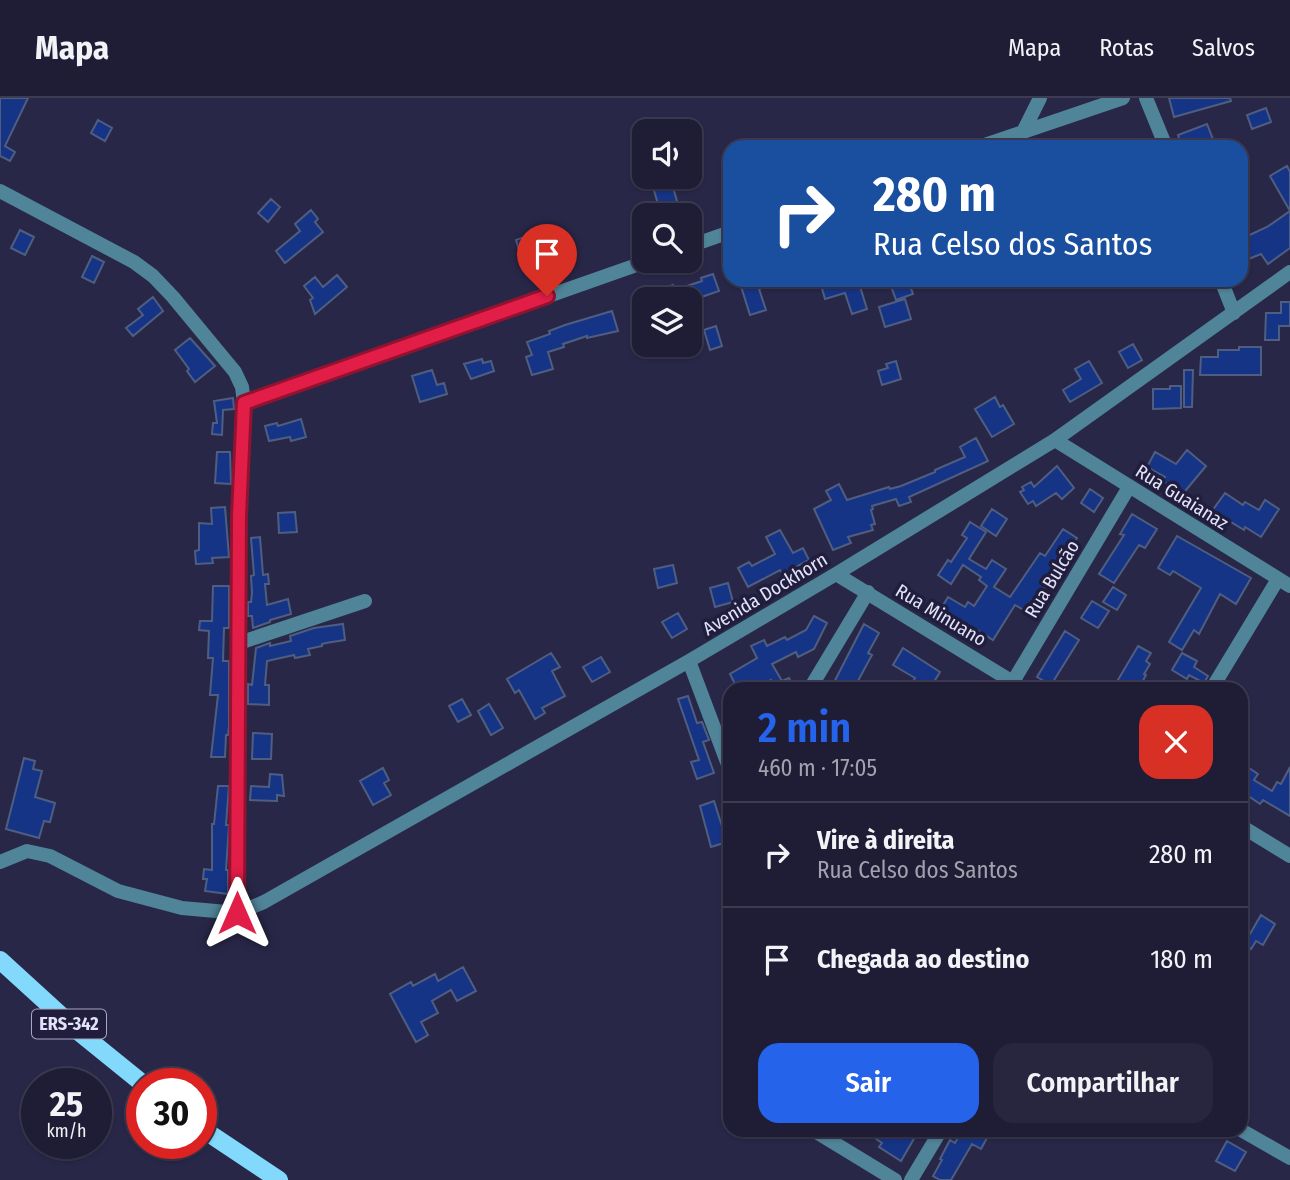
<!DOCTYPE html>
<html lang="pt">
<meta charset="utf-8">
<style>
body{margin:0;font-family:"Fira Sans Condensed",sans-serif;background:#27263e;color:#f1f3f6;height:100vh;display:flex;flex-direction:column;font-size:26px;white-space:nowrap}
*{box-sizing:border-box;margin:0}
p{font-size:23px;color:#a1a2ad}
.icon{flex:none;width:38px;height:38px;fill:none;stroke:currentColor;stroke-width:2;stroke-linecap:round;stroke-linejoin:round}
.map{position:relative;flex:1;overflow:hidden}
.drawer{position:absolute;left:723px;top:584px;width:525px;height:455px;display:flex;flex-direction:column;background:#1f1d36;border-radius:21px;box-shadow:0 2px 5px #0004,0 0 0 2px #3c3b51}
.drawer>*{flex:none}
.banner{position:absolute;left:723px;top:42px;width:525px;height:147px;border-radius:21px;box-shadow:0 2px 5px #0004,0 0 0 2px #3c3b51;background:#1a4fa0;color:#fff;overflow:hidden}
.buttons{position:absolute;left:632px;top:21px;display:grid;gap:14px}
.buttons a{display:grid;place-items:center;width:70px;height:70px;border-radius:14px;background:#1f1d36;box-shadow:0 2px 5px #0004,0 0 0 2px #3c3b51;font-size:35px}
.speed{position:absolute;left:21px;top:970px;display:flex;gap:14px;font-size:35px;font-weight:700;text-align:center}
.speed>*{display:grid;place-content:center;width:91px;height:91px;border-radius:50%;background:#1f1d36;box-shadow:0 2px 5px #0004,0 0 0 2px #3c3b51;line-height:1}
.speed small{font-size:18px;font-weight:400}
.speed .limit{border:10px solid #d22;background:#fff;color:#111}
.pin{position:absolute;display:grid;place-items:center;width:60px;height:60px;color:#fff;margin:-72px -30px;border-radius:50% 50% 50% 0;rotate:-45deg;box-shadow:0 0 7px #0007}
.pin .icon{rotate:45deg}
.me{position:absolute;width:77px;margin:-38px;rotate:0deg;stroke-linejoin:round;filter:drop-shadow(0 0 5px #0008)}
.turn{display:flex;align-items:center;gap:24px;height:147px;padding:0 35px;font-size:32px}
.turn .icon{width:91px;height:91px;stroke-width:2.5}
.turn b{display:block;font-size:49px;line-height:60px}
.round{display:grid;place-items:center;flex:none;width:74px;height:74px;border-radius:21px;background:#27263e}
.headline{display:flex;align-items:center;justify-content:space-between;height:119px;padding:0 35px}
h1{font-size:42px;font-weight:600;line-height:52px;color:#2563eb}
.primary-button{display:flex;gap:14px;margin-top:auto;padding:14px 35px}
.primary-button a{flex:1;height:80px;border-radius:21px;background:#2563eb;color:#fff;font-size:28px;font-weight:600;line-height:80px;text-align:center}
.primary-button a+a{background:#27263e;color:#f1f3f6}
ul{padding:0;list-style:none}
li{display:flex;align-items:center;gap:21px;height:105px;padding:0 35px;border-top:2px solid #3c3b51}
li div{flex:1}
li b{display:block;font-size:26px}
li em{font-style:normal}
header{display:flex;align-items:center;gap:42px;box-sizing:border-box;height:98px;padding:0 35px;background:#1f1d36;border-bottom:2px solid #3c3b51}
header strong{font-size:33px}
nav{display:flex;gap:38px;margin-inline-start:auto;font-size:24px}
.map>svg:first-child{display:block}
</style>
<header>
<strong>Mapa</strong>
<nav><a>Mapa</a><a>Rotas</a><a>Salvos</a></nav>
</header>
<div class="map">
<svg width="1290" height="1082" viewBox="0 0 1290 1082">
<rect width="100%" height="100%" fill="#292748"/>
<path fill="#163485" stroke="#4f5e80" stroke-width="2" d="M0 0H28L5 48 15 54 10 63 0 58Z
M1169 0H1230L1231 3 1174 19Z
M1266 10 1271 24 1252 31 1247 17Z
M98 22 112 30 105 43 91 35Z
M1207 26 1216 49H1182L1178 37Z
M1287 68 1290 74V113L1270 78Z
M650 79H670L681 117H653L650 108 658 106Z
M271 101 280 109 268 124 258 115Z
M311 112 318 121 315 124 323 134 285 165 276 153 300 133 295 126Z
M1290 113V150L1268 166 1261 156 1241 164V141L1267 129Z
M20 132 34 139 25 157 11 150Z
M530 137 537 161 523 165 516 142Z
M92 158 104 164 94 185 82 179Z
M713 176 719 193 690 203V201H652L656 198 654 193 673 187 675 192 702 183 701 180Z
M337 177 347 189 315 216 310 202 313 200 304 188 315 179 323 189Z
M739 182H782V184L759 191 766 212 750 217Z
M839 182H858L867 211 852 216 845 195 825 201 821 187Z
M908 182 913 196 896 202 891 188Z
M153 199 163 213 133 238 126 230 143 217 138 211Z
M905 201 911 221 885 229 879 209Z
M1281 204H1290V228H1279V242H1265L1266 215H1281Z
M644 207V246L642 247 631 212Z
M612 213 618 233 587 240V238L563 246 564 249 548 254 553 271 532 277 526 259 532 257 527 244 550 236 549 233 565 227Z
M716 228 722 248 710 252 704 232Z
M190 240 215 268 195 284 187 273 189 271 175 252Z
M1133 246 1142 262 1128 270 1119 254Z
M1239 249H1261V277H1200L1201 259H1218V252H1239Z
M482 261 483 265 491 263 494 273 471 281 464 266Z
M896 263 901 281 882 287 878 273 888 270 886 266Z
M1089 263 1102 285 1070 304 1063 292 1081 281 1075 271Z
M432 272 437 287 444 285 447 296 420 304 412 278Z
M1184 272H1193L1192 309H1184Z
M1170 288H1181V310L1153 311V291H1170Z
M995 299 1000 309 1003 307 1014 326 992 339 975 311Z
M233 300 234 311 223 312 222 337 212 336 213 325H217L214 303Z
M301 321 306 339 291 343 290 339 269 343 265 328 277 325 278 328Z
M976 340 988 363 909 399 911 404 899 408 896 401 872 408 873 411 871 412 875 426 871 427 873 432 848 439 851 445 833 452 814 411 831 402 826 393 839 386 847 402 889 389 890 391 901 388 935 374V372L965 359 960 349Z
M1187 352 1206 368 1181 398 1162 382 1165 379 1147 369 1155 354 1176 366Z
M217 354H230L231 386 215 385Z
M1057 368 1074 390 1062 401 1056 395 1036 408 1033 403 1028 406 1020 394 1024 392 1022 389 1031 384 1034 389Z
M1090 391 1103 400 1094 414 1081 405Z
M1225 395 1243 407 1245 404 1259 412 1265 402 1279 411 1261 439 1245 429 1244 432 1226 421 1225 423 1212 413Z
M225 409 229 459 212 460 213 465 196 466 195 453 199 452V425L212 426 211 410Z
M992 411 1007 421 996 438 981 428Z
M295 414 297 434 279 435 278 415Z
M1132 416 1157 431 1145 450 1139 447 1114 485 1099 476 1124 437 1120 436Z
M970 424 986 434 969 461 986 471 992 462 1006 471 994 489 1010 499 1040 455 1045 458 1063 431 1077 440 1068 454 1065 452 1050 474 1053 476 1029 515 1015 507 993 542 974 530 971 534 939 514 948 499 965 509 968 504 974 508 987 488 979 482 981 479 963 467 951 486 938 477 948 462 951 464 967 440 962 437Z
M780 432 793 455 803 450 809 462 796 469 801 479 787 486 780 472 748 489 738 470 749 464 752 468 775 456 766 439Z
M1177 438 1251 480 1236 506 1220 496 1199 536 1194 532 1182 552 1169 544 1201 490 1173 473 1170 477 1158 470Z
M260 439 263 477 268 476 269 486H265L267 507 288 501 291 516 270 522V524L253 530 252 518H248V504H251L252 495 251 478 254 477 251 440Z
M673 467 677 485 658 490 654 471Z
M728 485 733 504 715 509 710 490Z
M213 488H229V530H224L223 563H229V628L228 637H226L225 659H211L218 597H210L213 560H208L209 533 199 532 200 523H212Z
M1113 489 1126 497 1117 512 1103 504Z
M1092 503 1109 513 1098 530 1081 520Z
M678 515 687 531 672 540 662 524Z
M814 518 827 525 814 551 798 559 796 554 772 566 782 583 789 580 795 592H766L773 588 771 582 752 592H738L730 576 757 560 751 548 764 542 767 548 785 539 787 542 806 532Z
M343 526 345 542 326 545 322 546V548L308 551 310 557 295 560 294 557 267 563 265 587H269V607L248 606V586L252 587 256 550 270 545V548L291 543 290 538 314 530Z
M864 526 879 535 868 555 872 557 853 592H830Z
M1065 533 1079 542 1051 587 1037 579Z
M1138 548 1151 555 1146 563 1150 566 1144 576 1146 577 1138 592H1112Z
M903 550 940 574 929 592H923L912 585 915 580 893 567Z
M551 555 560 569 552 573 565 598 542 610 545 615 535 621 519 592 515 595 507 581Z
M1182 555 1197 563 1194 569 1208 578 1204 585 1189 577 1187 581 1172 572Z
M601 559 610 574 592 584 583 569Z
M688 598 697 625 702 624 709 642 703 644 714 675 697 681 691 664 699 662 678 601Z
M462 601 471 617 458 624 449 608Z
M489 606 503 630 491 637 478 613Z
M253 635 272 636 271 661H252Z
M24 660 35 663 33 671 42 673 35 699 55 705 50 724 44 723 39 740 6 731Z
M1246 668 1258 676 1254 682 1272 693 1277 684 1281 686 1290 669V718L1263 702 1260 706 1241 693V676Z
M383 670 389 682 384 685 391 697 373 707 360 683Z
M270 676 282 677 284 698 277 697V703L250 702 251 688 269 689Z
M218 688H229L226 727H229L226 772H228V796L205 793 207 781H203L204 771 212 772V726H214Z
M714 703 727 744 711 749 700 708Z
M1261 817 1275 826 1263 847 1256 843 1251 851 1241 844V831L1250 836Z
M463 869 476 893 457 903 451 892 432 903 438 915 421 924 428 937 416 944 390 896 411 884 413 888 435 876 438 883Z
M863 1032H919L901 1063 879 1049 882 1045Z
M962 1032H987L985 1036 988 1038 981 1051 972 1046 951 1082H940L933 1078 942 1062 940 1061 950 1042 955 1045Z
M1227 1043 1246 1054 1235 1073 1216 1063Z"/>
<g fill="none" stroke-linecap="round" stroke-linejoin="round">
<path stroke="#508498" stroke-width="14" d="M1146 0 1166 49
M1023 34 1040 0
M979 49 1123 0
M0 93 134 164 153 178 173 199 235 274 242 289 244 305 239 418 238 815
M690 148 730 134
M1221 182 1234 215
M244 305 648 163
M1055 342 1290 488
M836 476 1026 592
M239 545 365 503
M689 563 730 672
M809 592 868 494
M1008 592 1129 389
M1211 592 1278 481
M1241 728 1290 758
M0 764 27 753 50 758 118 793 182 810 238 815 264 804 689 563 836 476 1055 342 1290 174
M813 1032 895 1082
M1241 1032 1290 1060
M911 1082 941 1032"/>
<path stroke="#82d9fb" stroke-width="18" d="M0 862 79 934 142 985
M201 1030 279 1082"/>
</g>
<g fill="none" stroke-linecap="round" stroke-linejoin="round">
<g stroke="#92132f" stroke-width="18">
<path id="route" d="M237 815 239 418 244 305 547 198"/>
</g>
<use href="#route" stroke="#e11d48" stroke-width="12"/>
</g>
<g text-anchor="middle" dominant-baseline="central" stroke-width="7" stroke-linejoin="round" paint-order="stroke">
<rect fill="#201d3d" stroke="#a8a7c0" stroke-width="2" x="32" y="911.5" width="74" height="29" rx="5"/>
<g font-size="18" font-weight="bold" fill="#e2e2f8">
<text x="69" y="926">ERS-342</text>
</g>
<g font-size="19" fill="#e2e2f8" stroke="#201d3d">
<text transform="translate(1182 399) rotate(32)">Rua Guaianaz</text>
<text transform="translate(1052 481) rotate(-59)">Rua Bulcão</text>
<text transform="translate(765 496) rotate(-31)">Avenida Dockhorn</text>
<text transform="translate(941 517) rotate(31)">Rua Minuano</text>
</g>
</g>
</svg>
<div class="buttons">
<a><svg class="icon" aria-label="sound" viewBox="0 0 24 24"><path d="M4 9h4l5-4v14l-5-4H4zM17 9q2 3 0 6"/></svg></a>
<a><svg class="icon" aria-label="search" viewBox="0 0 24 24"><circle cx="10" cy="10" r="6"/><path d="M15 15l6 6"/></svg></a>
<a><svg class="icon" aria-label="layers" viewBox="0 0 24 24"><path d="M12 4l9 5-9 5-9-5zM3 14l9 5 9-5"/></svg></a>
</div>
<div class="speed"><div>25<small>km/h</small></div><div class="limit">30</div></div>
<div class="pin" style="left:547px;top:198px;background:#d93025"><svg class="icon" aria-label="arrive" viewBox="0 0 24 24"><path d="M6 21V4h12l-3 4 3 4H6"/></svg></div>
<svg class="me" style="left:237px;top:815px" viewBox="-20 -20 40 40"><path d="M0-17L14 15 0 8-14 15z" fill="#e11d48" stroke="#fff" stroke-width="4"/></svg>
<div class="banner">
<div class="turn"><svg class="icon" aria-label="right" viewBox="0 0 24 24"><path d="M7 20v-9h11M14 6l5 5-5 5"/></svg><div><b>280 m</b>Rua Celso dos Santos</div></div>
</div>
<section class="drawer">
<div class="headline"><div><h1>2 min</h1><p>460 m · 17:05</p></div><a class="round" style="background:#d93025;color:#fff"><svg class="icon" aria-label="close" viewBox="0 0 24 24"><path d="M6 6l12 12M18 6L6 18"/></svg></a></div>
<ul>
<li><svg class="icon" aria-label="right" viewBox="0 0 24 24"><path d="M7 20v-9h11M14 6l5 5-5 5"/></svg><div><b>Vire à direita</b><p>Rua Celso dos Santos</p></div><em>280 m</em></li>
<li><svg class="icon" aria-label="arrive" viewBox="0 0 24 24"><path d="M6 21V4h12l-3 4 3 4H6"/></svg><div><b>Chegada ao destino</b></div><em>180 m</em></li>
</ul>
<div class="primary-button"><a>Sair</a><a>Compartilhar</a></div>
</section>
</div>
